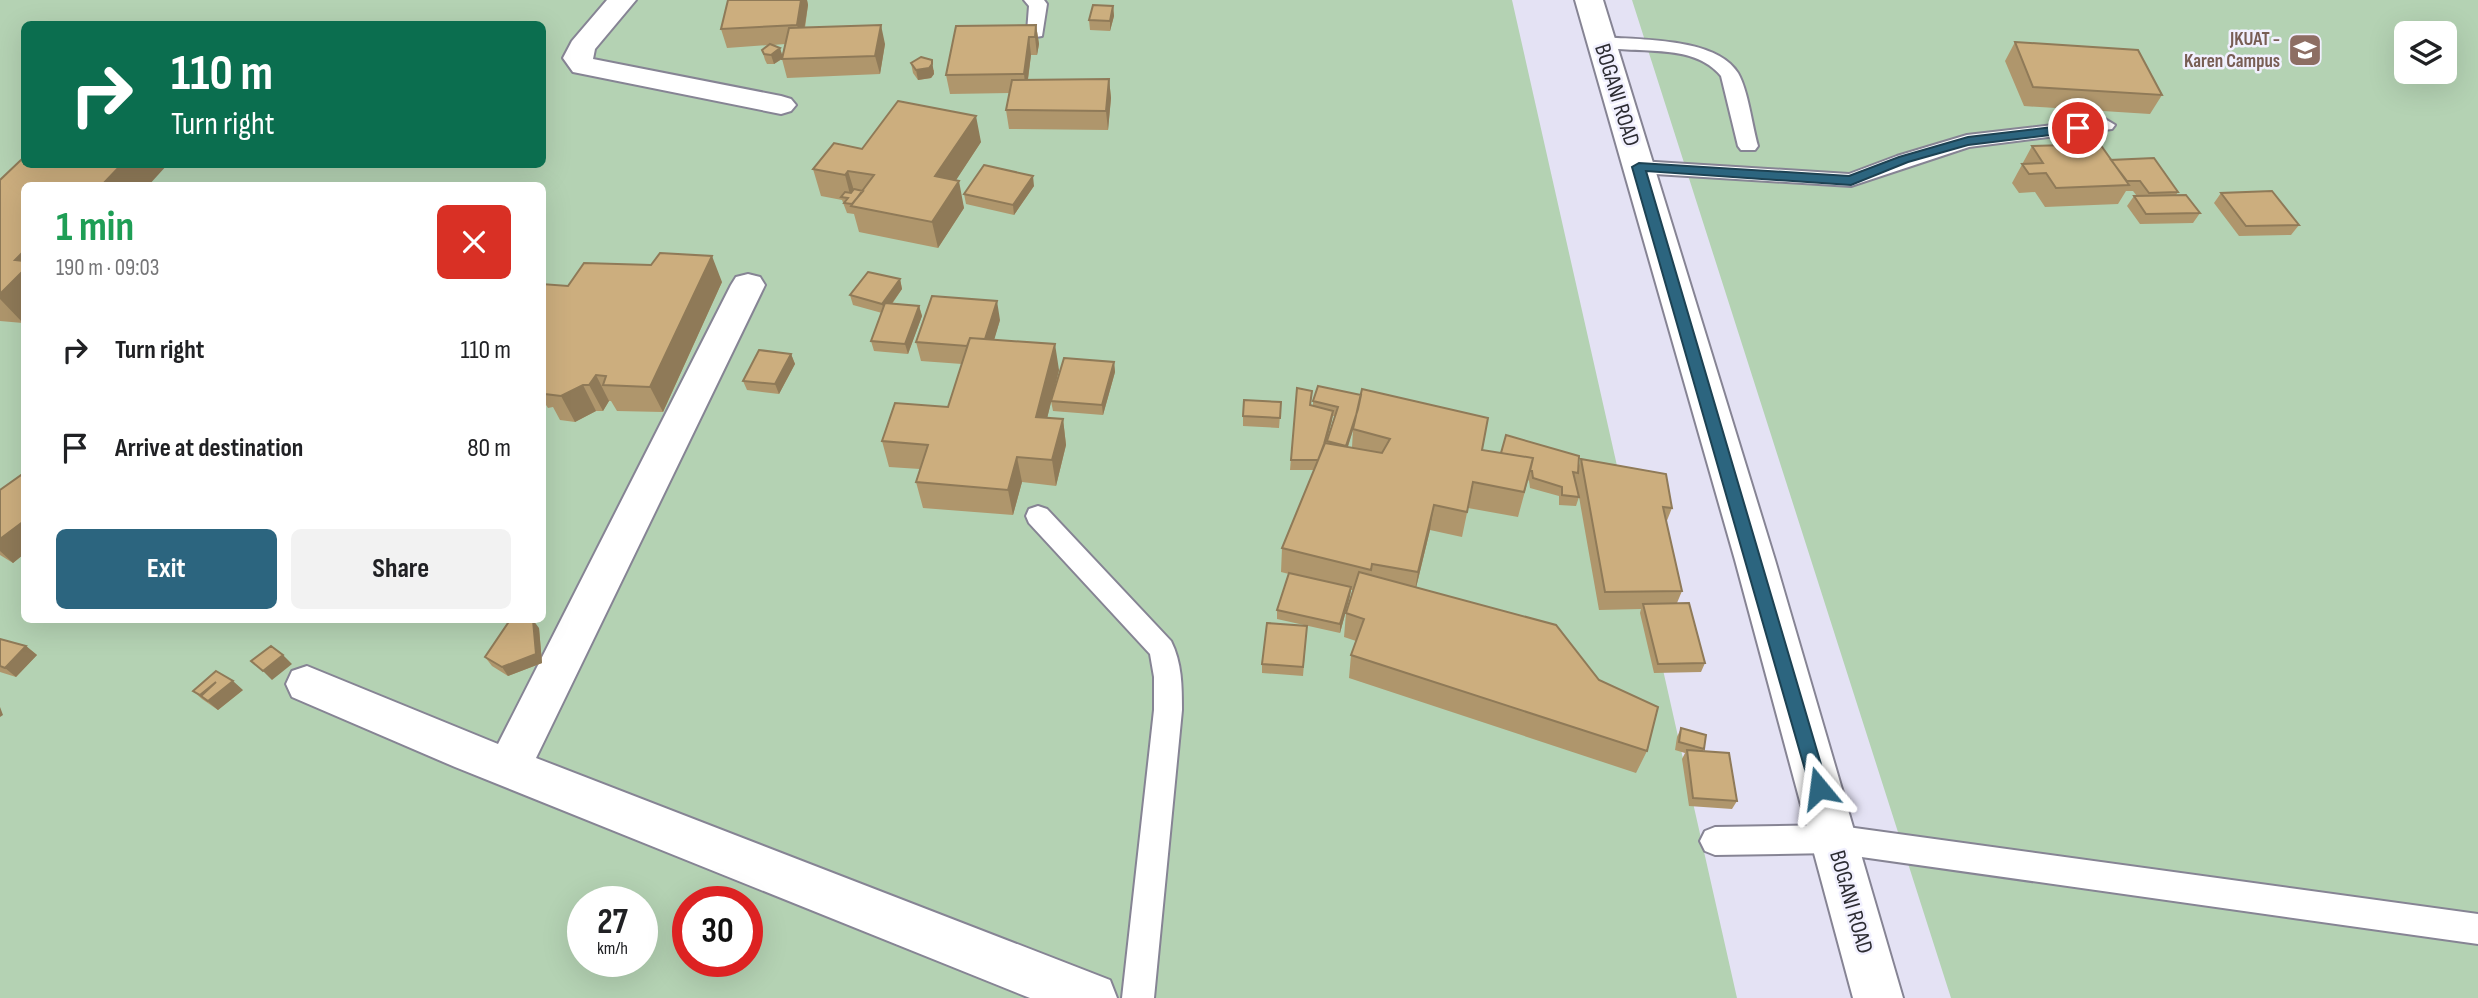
<!DOCTYPE html>
<meta charset="utf-8">
<style>
body{margin:0;font-family:"Sofia Sans Condensed",sans-serif;background:#f2f2f2;color:#202124;height:100vh;display:flex;flex-direction:column;font-size:26px;white-space:nowrap}
*{box-sizing:border-box;margin:0}
p{font-size:23px;color:#757577}
.icon{flex:none;width:38px;height:38px;fill:none;stroke:currentColor;stroke-width:2;stroke-linecap:round;stroke-linejoin:round}
.map{position:relative;flex:1;overflow:hidden}
.details{position:absolute;left:21px;top:182px;width:525px;height:441px;display:flex;flex-direction:column;background:#fff;border-radius:10px;box-shadow:0 7px 28px #0002}
.details>*{flex:none}
.guide{position:absolute;left:21px;top:21px;width:525px;height:147px;border-radius:10px;box-shadow:0 7px 28px #0002;background:#0b6e4f;color:#fff;overflow:hidden}
.tools{position:absolute;left:2394px;top:21px;display:grid;gap:14px}
.tools a{display:grid;place-items:center;width:63px;height:63px;border-radius:10px;background:#fff;box-shadow:0 7px 28px #0002;font-size:35px}
.speed{position:absolute;left:567px;top:886px;display:flex;gap:14px;font-size:35px;font-weight:700;text-align:center}
.speed>*{display:grid;place-content:center;width:91px;height:91px;border-radius:50%;background:#fff;box-shadow:0 7px 28px #0002;line-height:1}
.speed small{font-size:18px;font-weight:400}
.speed .limit{border:10px solid #d22;background:#fff;color:#111}
.pin{position:absolute;display:grid;place-items:center;width:60px;height:60px;color:#fff;margin:-30px;border:4px solid #fff;border-radius:50%;box-shadow:0 2px 7px #0007}
.me{position:absolute;width:77px;margin:-38px;rotate:344deg;stroke-linejoin:round;filter:drop-shadow(0 0 5px #0008)}
.turn{display:flex;align-items:center;gap:24px;height:147px;padding:0 35px;font-size:32px}
.turn .icon{width:91px;height:91px;stroke-width:2.5}
.turn b{display:block;font-size:49px;line-height:60px}
.round{display:grid;place-items:center;flex:none;width:74px;height:74px;border-radius:10px;background:#f2f2f2}
.summary{display:flex;align-items:center;justify-content:space-between;height:119px;padding:0 35px}
h1{font-size:42px;font-weight:700;line-height:52px;color:#1e9e55}
.button{display:flex;gap:14px;margin-top:auto;padding:14px 35px}
.button a{flex:1;height:80px;border-radius:10px;background:#2c657f;color:#fff;font-size:28px;font-weight:700;line-height:80px;text-align:center}
.button a+a{background:#f2f2f2;color:#202124}
ul{padding:0;list-style:none}
li{display:flex;align-items:center;gap:21px;height:98px;padding:0 35px}
li div{flex:1}
li b{display:block;font-size:26px}
li em{font-style:normal}
.map>svg:first-child{display:block}
</style>
<div class="map">
<svg width="2478" height="998" viewBox="0 0 2478 998">
<rect width="100%" height="100%" fill="#e4e2f4"/>
<path fill="#b4d2b3" fill-rule="evenodd" d="M0 0H1512L1737 998H0ZM24 24H542V164H24ZM24 186H542V620H24ZM583 901H642V961H583ZM688 901H747V961H688Z
M1632 0H2478V998H1951ZM2406 33H2445V72H2406Z"/>
<g fill="none" stroke-linecap="round" stroke-linejoin="round">
<g stroke="#868494" stroke-width="4">
<path id="lane" d="M1024 0H1044L1047 4 1042 36 1036 37 1027 32 1029 6Z
M1601 37C1638 40 1716 37 1738 73 1748 90 1752 125 1758 146L1755 150H1741L1738 146 1721 76C1693 41 1633 55 1595 46L1592 42 1595 38Z
M2105 119 2115 125 2112 129 1969 147 1851 186 1639 173 1632 171 1629 167 1632 163 1639 161 1849 174 1897 156 1967 135Z
M1038 506 1047 509 1171 641C1182 663 1182 686 1182 710L1154 998H1122L1154 710V677L1150 654 1029 523 1026 516 1029 509Z
M1833 825 2478 914V944L1833 853 1715 855 1705 851 1700 841 1705 831 1715 827Z"/>
</g>
<g stroke="#868494" stroke-width="4">
<path id="street" d="M607 0H636L595 49 593 59 781 96 791 99 796 105 791 111 781 114 573 72 563 58 572 41Z
M1575 0H1603L1775 560 1903 998H1853L1735 560Z
M748 274 760 277 765 285 536 758 1092 973 1110 980 1117 998H1030L455 767 292 697 286 684 292 671 307 666 498 744 731 285 736 277Z"/>
</g>
<use href="#lane" fill="#fff" fill-rule="evenodd"/>
<use href="#street" fill="#fff" fill-rule="evenodd"/>
</g>
<path fill="#af966c" fill-rule="evenodd" d="M728 0H807L808 5 805 28 885 44 880 74 787 78 782 59 774 64H767L765 60 762 50 769 45 727 48 721 29ZM785 44 782 55 780 48 773 45Z
M1113 6 1114 16 1110 31 1090 30 1089 20Z
M1036 25 1039 44 1037 55H1031L1028 80 1109 79 1111 98 1108 130 1009 129 1006 110 1009 93 950 94 946 75Z
M2015 42 2162 95 2150 114 2024 106 2005 61Z
M911 63 934 70V74L931 78 918 80 913 73Z
M981 142 956 180 964 208 938 248 859 232 854 214 847 213 842 200 821 196 813 169 862 149Z
M2032 146 2111 160 2178 192 2176 195 2200 213 2193 223 2140 224 2127 206 2134 196H2137L2133 191H2126L2118 204 2045 207 2035 192 2019 193 2012 183Z
M0 180 24 186V321L23 323 0 321Z
M1034 186 1014 215 966 204 964 194Z
M2221 193 2299 225 2291 235 2239 236 2214 203Z
M900 279 902 289 892 304 919 306 922 316 908 354 874 351 871 341 882 313 853 305 850 295Z
M722 282 663 412 617 411 611 401H609L603 411H596L575 422 560 420 553 407 548 408 542 399V284L568 286Z
M1000 320 994 339 1059 370 1047 418 1063 419 1066 445 1056 486 1022 482 1013 515 923 508 916 482 920 469 889 467 882 441 948 407 962 364 921 361 916 342Z
M791 354 795 364 779 394 747 390 743 381Z
M1114 362 1115 372 1103 415 1053 411 1051 401Z
M1318 386 1482 450 1578 469 1581 459 1672 508 1666 523 1682 591 1677 603 1705 663 1701 672 1654 673 1640 613 1641 609 1599 610 1576 480 1579 497 1576 506 1559 505V496L1530 488 1529 481 1528 480 1518 517 1468 508 1462 537 1430 530 1416 588 1647 751 1636 773 1349 678 1351 655 1356 641 1344 637 1346 613 1353 590H1351L1350 596 1340 633 1277 619V610L1289 574 1281 572 1282 548 1314 470H1290L1297 388 1311 405 1313 406V401ZM1333 416H1335L1326 443 1332 420ZM1353 430 1352 447H1348Z
M1281 402 1279 428 1243 426V416Z
M24 473V554L13 563 0 555V490Z
M1307 626 1303 676 1262 673V664Z
M539 628 542 663 508 676 492 666 485 657Z
M0 639 26 646 37 655 16 677 0 672Z
M243 690 218 710 202 699 193 691Z
M1681 728 1704 749 1703 751 1737 801 1732 809 1689 806 1682 759 1685 753 1675 750 1677 737Z"/>
<path fill="#8f7a58" d="M801 0H807L808 5 802 43 797 25Z
M1113 6 1114 16 1110 31V21Z
M881 25 885 44 880 74 875 56Z
M1036 25 1039 44 1037 55 1035 37Z
M1029 37 1031 55 1026 93 1024 74Z
M780 48 783 58 774 64 771 55Z
M932 60 934 74 931 78 918 80 916 70Z
M1109 79 1111 98 1108 130 1106 111Z
M976 116 981 142 941 203 935 176Z
M122 164H168L148 186H101Z
M848 171 856 197 852 202 845 175Z
M1033 176 1034 186 1014 215 1013 205Z
M959 181 964 208 938 248 932 222Z
M24 251V321L23 323 0 299V294L15 260Z
M712 256 722 282 663 412 650 387Z
M900 279 902 289 885 313 882 304Z
M997 301 1000 320 988 361 984 342Z
M919 306 922 316 908 354 905 344Z
M1055 344 1059 370 1041 443 1036 417Z
M791 354 795 364 779 394 775 384Z
M1114 362 1115 372 1103 415 1102 405Z
M596 375 609 401 603 411 589 385Z
M583 385 596 411 575 422 561 396Z
M1362 395 1361 405 1345 455 1346 446Z
M1333 411 1332 420 1319 470 1320 460Z
M1063 419 1066 445 1056 486 1052 460Z
M1017 457 1022 482 1013 515 1008 490Z
M1434 505 1430 530 1414 596 1418 572Z
M24 521V554L13 563 0 551V539Z
M1351 587 1350 596 1340 633V624Z
M533 620 539 628 542 663 508 676 502 667Z
M26 646 37 655 16 677 5 668Z
M283 655 292 664 272 680 263 671Z
M233 681 243 690 218 710 200 695 216 682Z
M0 707 3 715 0 717Z"/>
<path fill="#ccae7e" stroke="#8f7a58" stroke-width="2" d="M728 0H801L797 25 721 29Z
M1093 5 1113 6 1110 21 1089 20Z
M881 25 875 56 782 59 789 28Z
M1036 25 1035 37H1029L1024 74 946 75 956 26Z
M2015 42 2138 50 2162 95 2033 87Z
M770 44 780 48 771 55 764 54 762 50Z
M921 57 932 60V64L929 68 916 70 911 63Z
M1109 79 1106 111 1006 110 1012 80Z
M898 101 976 116 935 176 959 181 932 222 851 206 874 175 848 171 845 175 813 169 834 143 862 149Z
M2100 144 2129 185 2056 188 2046 173 2029 174 2022 164 2043 163 2032 146Z
M24 157V164H122L101 186H24V251L15 260 24 261V270L0 294V180Z
M2154 158 2178 192 2149 193 2140 181H2127L2111 160Z
M984 165 1033 176 1013 205 964 194Z
M854 189 863 191 852 204 844 203 848 198 841 197 845 192 851 193Z
M2272 191 2299 225 2246 226 2221 193Z
M2186 195 2200 213 2146 214 2134 196Z
M660 253 712 256 650 387 603 385 606 376 596 375 589 385H583L561 396 545 394 542 387V284L568 286 584 263 651 265Z
M868 272 900 279 882 304 850 295Z
M932 296 997 301 985 339 970 338 967 346 916 342Z
M885 303 919 306 905 344 871 341Z
M970 338 1055 344 1036 417 1063 419 1052 460 1017 457 1008 490 916 482 928 445 882 441 895 403 948 407Z
M759 350 791 354 775 384 743 381Z
M1064 358 1114 362 1102 405 1051 401Z
M1318 386 1361 395 1358 409 1346 446 1327 441 1338 407 1313 401Z
M1297 388 1312 391 1310 405 1333 411 1324 444 1318 460H1291Z
M1362 389 1488 418 1482 450 1533 458 1524 492 1473 482 1467 512 1434 505 1418 572 1372 564 1371 570 1282 548 1325 443 1382 453 1390 439 1353 429Z
M1244 400 1281 402 1280 418 1243 416Z
M1506 435 1579 456 1578 473 1573 472 1579 497 1562 495V487L1533 478 1532 471H1530L1533 458 1501 453Z
M1581 459 1666 474 1672 508 1663 507 1682 591 1605 592Z
M24 473V521L0 539V490Z
M1359 572 1556 625 1599 680 1658 707 1647 751 1351 655 1364 619 1346 613Z
M1289 573 1351 587 1340 624 1277 610Z
M1689 603 1705 663 1658 664 1643 604Z
M510 620H533L536 654 502 667 485 657Z
M1267 623 1307 626 1303 667 1262 664Z
M0 639 26 646 5 668 0 666Z
M271 646 283 655 263 671 251 661Z
M216 671 233 681 208 701 201 696 216 682 200 695 193 691Z
M1681 728 1706 735 1704 749 1679 742Z
M1687 750 1729 753 1737 801 1693 798Z"/>
<path fill="#2c657f" stroke="#1d4253" stroke-width="2" d="M2078 124 2084 128 2082 131 1968 145 1908 162 1851 185 1646 171 1828 788 1825 794 1819 796 1812 794 1632 167 1639 163 1849 176 1899 157 1968 137Z"/>
<defs>
<g id="university-square" transform="scale(1.75)"><rect x="-9" y="-9" width="18" height="18" rx="4" fill="#8d6e63" stroke="#f1f0fe"/><path d="M0-5L7-2L0 1L-7-2ZM-4 1L0 2.5L4 1V4Q0 6-4 4Z" fill="#fff"/></g>
</defs>
<g fill-rule="evenodd">
<use href="#university-square" x="2305" y="50"/>
</g>
<g text-anchor="middle" dominant-baseline="central" stroke-width="5" stroke-linejoin="round" paint-order="stroke">
<g font-size="19" font-weight="bold" fill="#785e54" stroke="#f1f0fe" text-anchor="end">
<text x="2280" y="39">JKUAT -<tspan x="2280" dy="22">Karen Campus</tspan></text>
</g>
<g font-size="23" fill="#2c2c32" stroke="#f1f0fe">
<text transform="translate(1617 95) rotate(73)">BOGANI ROAD</text>
<text transform="translate(1851 902) rotate(74)">BOGANI ROAD</text>
</g>
</g>
</svg>
<div class="tools">
<a><svg class="icon" aria-label="layers" viewBox="0 0 24 24"><path d="M12 4l9 5-9 5-9-5zM3 14l9 5 9-5"/></svg></a>
</div>
<div class="speed"><div>27<small>km/h</small></div><div class="limit">30</div></div>
<div class="pin" style="left:2078px;top:128px;background:#d93025"><svg class="icon" aria-label="arrive" viewBox="0 0 24 24"><path d="M6 21V4h12l-3 4 3 4H6"/></svg></div>
<svg class="me" style="left:1819px;top:788px" viewBox="-20 -20 40 40"><path d="M0-17L14 15 0 8-14 15z" fill="#2c657f" stroke="#fff" stroke-width="4"/></svg>
<div class="guide">
<div class="turn"><svg class="icon" aria-label="right" viewBox="0 0 24 24"><path d="M7 20v-9h11M14 6l5 5-5 5"/></svg><div><b>110 m</b>Turn right</div></div>
</div>
<section class="details">
<div class="summary"><div><h1>1 min</h1><p>190 m · 09:03</p></div><a class="round" style="background:#d93025;color:#fff"><svg class="icon" aria-label="close" viewBox="0 0 24 24"><path d="M6 6l12 12M18 6L6 18"/></svg></a></div>
<ul>
<li><svg class="icon" aria-label="right" viewBox="0 0 24 24"><path d="M7 20v-9h11M14 6l5 5-5 5"/></svg><div><b>Turn right</b></div><em>110 m</em></li>
<li><svg class="icon" aria-label="arrive" viewBox="0 0 24 24"><path d="M6 21V4h12l-3 4 3 4H6"/></svg><div><b>Arrive at destination</b></div><em>80 m</em></li>
</ul>
<div class="button"><a>Exit</a><a>Share</a></div>
</section>
</div>
